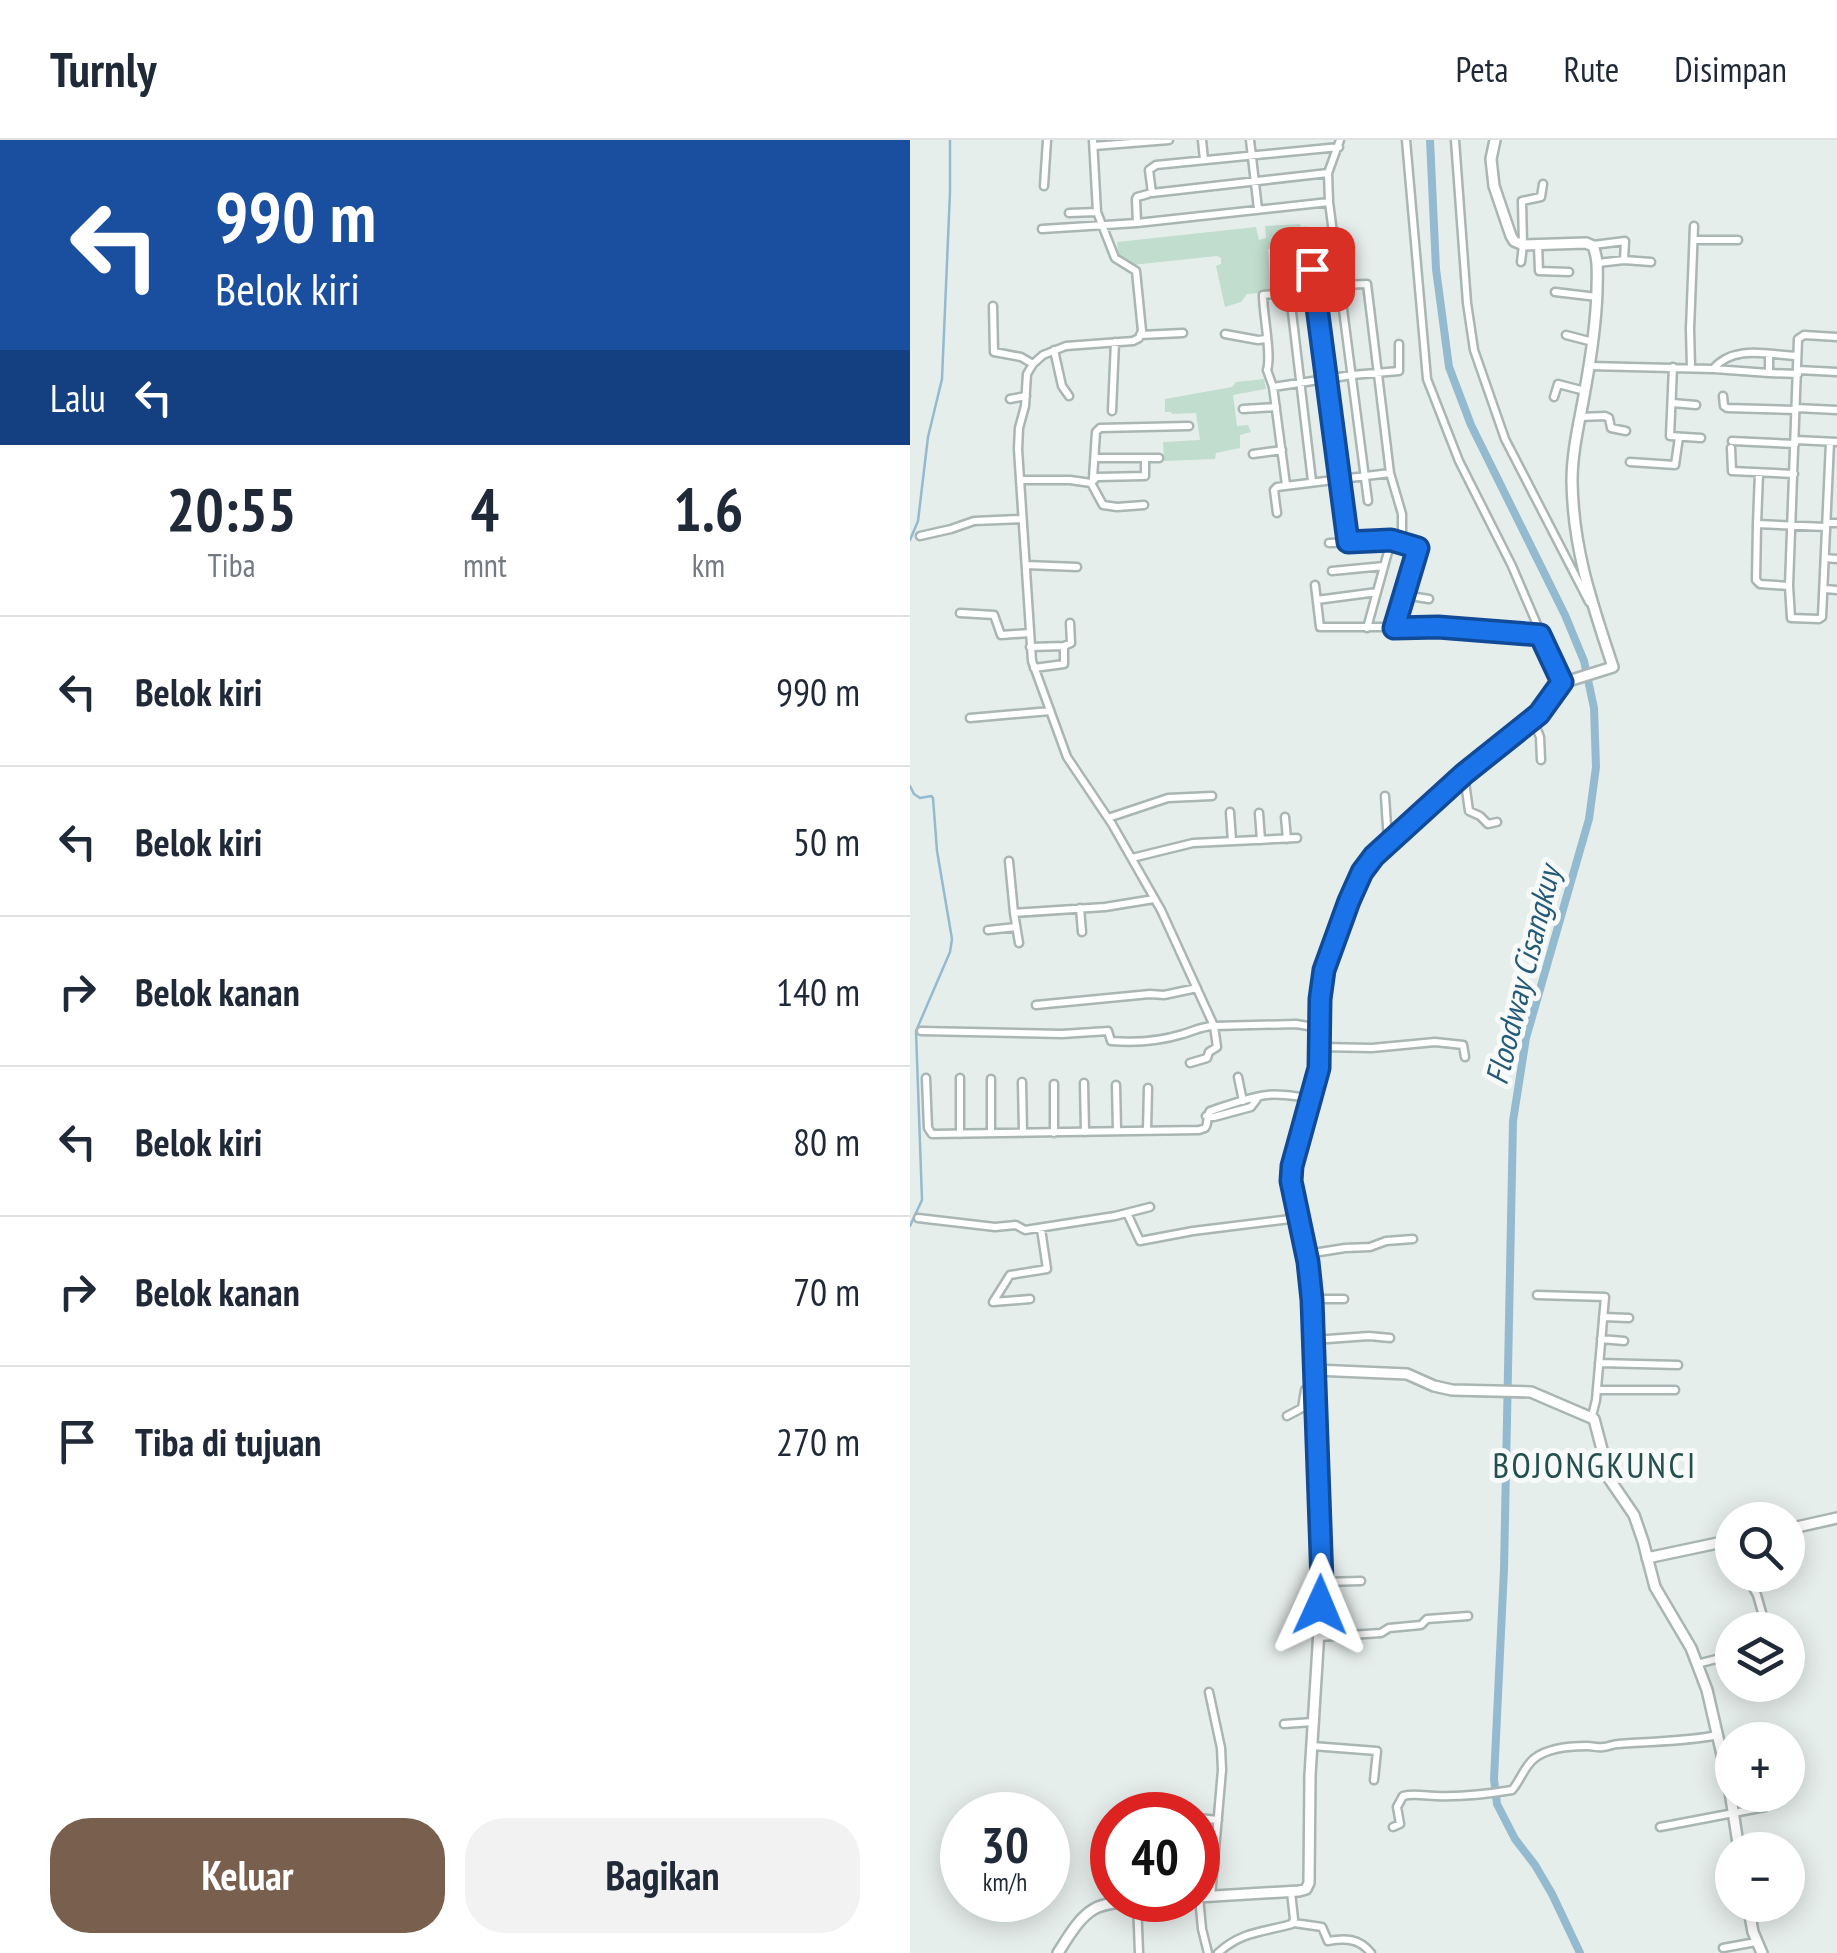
<!DOCTYPE html>
<html lang="id">
<meta charset="utf-8">
<style>
body{margin:0;font-family:"PT Sans Narrow",sans-serif;background:#f2f2f3;color:#1f2937;height:100vh;display:flex;flex-direction:column;font-size:38px;white-space:nowrap}
*{box-sizing:border-box;margin:0}
p{font-size:32px;color:#747a83}
.icon{flex:none;width:55px;height:55px;fill:none;stroke:currentColor;stroke-width:2;stroke-linecap:round;stroke-linejoin:round}
.map{position:relative;flex:1;overflow:hidden}
.sheet{display:flex;flex-direction:column;background:#fff;width:910px}
.sheet>*{flex:none}
.top-card{background:#1a4fa0;color:#fff;overflow:hidden}
.fabs{position:absolute;left:805px;top:1362px;display:grid;gap:20px}
.fabs a{display:grid;place-items:center;width:90px;height:90px;border-radius:50%;background:#fff;box-shadow:0 5px 25px #0003;font-size:50px}
.speed{position:absolute;left:30px;top:1652px;display:flex;gap:20px;font-size:50px;font-weight:700;text-align:center}
.speed>*{display:grid;place-content:center;width:130px;height:130px;border-radius:50%;background:#fff;box-shadow:0 5px 25px #0003;line-height:1}
.speed small{font-size:25px;font-weight:400}
.speed .limit{border:15px solid #d22;background:#fff;color:#111}
.pin{position:absolute;display:grid;place-items:center;width:85px;height:85px;color:#fff;margin:-42px;border-radius:20px;box-shadow:0 5px 15px #0006}
.me{position:absolute;width:110px;margin:-55px;rotate:1deg;stroke-linejoin:round;filter:drop-shadow(0 0 8px #0008)}
.turn{display:flex;align-items:center;gap:35px;height:210px;padding:0 50px;font-size:45px}
.turn .icon{width:130px;height:130px;stroke-width:2.5}
.turn b{display:block;font-size:70px;line-height:85px}
.then{display:flex;align-items:center;height:95px;padding:0 50px;background:#0003;gap:20px;font-size:38px}
.eta{display:flex;justify-content:space-evenly;align-items:center;height:170px;text-align:center}
.eta b{font-size:60px;font-weight:700;line-height:70px}
.primary-button{display:flex;gap:20px;margin-top:auto;padding:20px 50px}
.primary-button a{flex:1;height:115px;border-radius:40px;background:#795f4e;color:#fff;font-size:40px;font-weight:700;line-height:115px;text-align:center}
.primary-button a+a{background:#f2f2f3;color:#1f2937}
ul{padding:0;list-style:none}
li{display:flex;align-items:center;gap:30px;height:150px;padding:0 50px;border-top:2px solid #e0e1e3}
li div{flex:1}
li b{display:block;font-size:38px}
li em{font-style:normal}
header{display:flex;align-items:center;gap:60px;box-sizing:border-box;height:140px;padding:0 50px;background:#fff;border-bottom:2px solid #e0e1e3}
header strong{font-size:48px}
nav{display:flex;gap:55px;margin-inline-start:auto;font-size:35px}
main{display:flex;flex:1;min-height:0}
.map>svg:first-child{display:block}
</style>
<header>
<strong>Turnly</strong>
<nav><a>Peta</a><a>Rute</a><a>Disimpan</a></nav>
</header>
<main>
<section class="sheet">
<div class="top-card">
<div class="turn"><svg class="icon" aria-label="left" viewBox="0 0 24 24"><path d="M17 20v-9H6M10 6l-5 5 5 5"/></svg><div><b>990 m</b>Belok kiri</div></div>
<div class="then">Lalu<svg class="icon" aria-label="left" viewBox="0 0 24 24"><path d="M17 20v-9H6M10 6l-5 5 5 5"/></svg></div>
</div>
<div class="eta">
<div><b>20:55</b><p>Tiba</p></div>
<div><b>4</b><p>mnt</p></div>
<div><b>1.6</b><p>km</p></div>
</div>
<ul>
<li><svg class="icon" aria-label="left" viewBox="0 0 24 24"><path d="M17 20v-9H6M10 6l-5 5 5 5"/></svg><div><b>Belok kiri</b></div><em>990 m</em></li>
<li><svg class="icon" aria-label="left" viewBox="0 0 24 24"><path d="M17 20v-9H6M10 6l-5 5 5 5"/></svg><div><b>Belok kiri</b></div><em>50 m</em></li>
<li><svg class="icon" aria-label="right" viewBox="0 0 24 24"><path d="M7 20v-9h11M14 6l5 5-5 5"/></svg><div><b>Belok kanan</b></div><em>140 m</em></li>
<li><svg class="icon" aria-label="left" viewBox="0 0 24 24"><path d="M17 20v-9H6M10 6l-5 5 5 5"/></svg><div><b>Belok kiri</b></div><em>80 m</em></li>
<li><svg class="icon" aria-label="right" viewBox="0 0 24 24"><path d="M7 20v-9h11M14 6l5 5-5 5"/></svg><div><b>Belok kanan</b></div><em>70 m</em></li>
<li><svg class="icon" aria-label="arrive" viewBox="0 0 24 24"><path d="M6 21V4h12l-3 4 3 4H6"/></svg><div><b>Tiba di tujuan</b></div><em>270 m</em></li>
</ul>
<div class="primary-button"><a>Keluar</a><a>Bagikan</a></div>
</section>
<div class="map">
<svg width="927" height="1813" viewBox="0 0 927 1813">
<rect width="100%" height="100%" fill="#e6eeec"/>
<path fill="#c1ddce" d="M390 84 391 87 397 86 398 94 371 96V107L358 109 361 152 337 154 331 162 315 167 306 126 311 124V118L307 116 222 125 209 118 207 102 346 87 349 100 356 98 355 86Z
M354 239 356 249 323 255 327 286 338 285 341 292 330 295V308L306 313 305 319 254 321 253 302 290 300 286 273 262 274 261 272H255V259L322 247 326 242Z"/>
<g fill="none" stroke-linecap="round" stroke-linejoin="round">
<path stroke="#93bace" stroke-width="2.5" d="M0 400 8 381 18 297 32 239 40 52V0
M0 646 4 654 10 658 21 656 23 658 27 711 42 799 40 812 6 891 12 1060 0 1086"/>
<path stroke="#93bace" stroke-width="8" d="M520 0 526 129 539 227 561 285 655 475 674 521 684 568 686 627 679 679 616 898 603 981 594 1429 584 1639 587 1664 605 1699 625 1725 642 1754 670 1813"/>
<g stroke="#a9b6b4" stroke-width="11">
<path id="minor" d="M183 0 187 72 205 118 226 131 232 191 229 198 223 201 156 206 133 215 123 224 117 234 115 266 109 288 108 309 122 521 157 617 202 684 251 770 304 886 386 884 410 888
M292 0 294 20
M340 0 348 69
M496 0 517 239 549 321 602 426 652 543
M545 0 557 163 564 210 595 299 679 462
M184 6 259 0
M418 33 242 53 239 30 246 25 429 7
M134 46 137 0
M419 62 458 361
M159 73 187 72
M227 83 226 59 227 57 238 54
M132 89 227 83 419 62 418 33 430 0
M390 95 397 98 400 105 438 402
M784 100H828
M400 105 426 100
M628 105 629 131 659 132
M683 105 715 101 714 120
M375 113 402 341
M611 122 613 105 612 61 631 57 633 44
M688 123 714 120 741 122
M645 152 687 157
M83 166 84 212 111 217 123 224
M315 194 348 200 356 199
M230 195 273 193
M656 195 683 202
M144 210 152 246 159 256
M859 215V233L888 234
M679 226 803 229C824 204 859 215 887 216
M763 227 760 296 791 298
M781 228 780 189 784 86
M804 229 859 233
M888 230 927 232
M363 247 442 235 489 231V204
M813 256 814 266 817 268 886 270
M644 257 648 244 675 251
M100 259 116 256
M762 263 786 265
M886 268 927 270
M333 269 366 267
M202 271 205 202
M670 277 695 276 699 278 701 288 716 291
M886 300 927 302
M822 301 885 304
M920 302 912 477 909 479 881 478 879 446 888 199 894 195 927 197
M821 308 822 331 884 334
M343 314 372 310
M235 318H249
M720 322 765 325 769 297
M849 333 847 384 916 387
M183 338 186 292 190 288 279 286
M110 340H160L181 343 193 365 207 367 234 365
M182 342 187 337 235 336V318H186
M376 345 363 247 357 230C362 215 353 175 353 155L405 151 431 145 457 144 480 333 492 374V402
M367 373 364 350 367 347 480 333
M917 383H927
M847 384 846 440 850 444 879 446
M10 396 41 389 64 381 111 379
M419 403 481 401 457 488
M915 418 927 419
M116 425 167 427
M422 431 474 426
M405 445 410 487H528L630 495
M915 449 927 450
M494 455 519 459
M407 460 467 452
M50 473 84 475 91 495 120 493
M484 488 508 412 506 406 490 402
M120 507 154 506
M124 528 154 524V506L161 503 160 483
M60 578 140 571
M623 580 630 597 631 620
M554 635 559 671 570 676 578 684 587 682
M475 656 478 702
M320 672 322 701
M349 673 351 700
M375 677 377 699
M198 678 258 658 302 656
M222 718 283 703 387 698
M99 721 104 773 195 767 244 759
M170 768 172 792
M104 773 109 803
M78 790 106 787
M126 865 240 854 254 855 287 848
M11 891 152 894 198 891 201 901C224 903 250 901 273 894 284 891 292 886 304 886L307 907 299 912 297 918 280 923
M410 907 462 908 525 902 553 905 555 917
M328 937 333 961
M16 938 18 988 22 994 289 990 295 988C299 983 296 977 300 971 318 965 340 957 357 955 371 953 387 957 401 958
M81 939V993
M112 942 113 993
M174 943 175 992
M206 945 207 991
M296 976 304 977 341 967 347 959
M237 991 238 948
M144 993V944
M50 994V938
M217 1073 230 1101 283 1091 388 1078
M8 1078 85 1087 106 1085 115 1090 205 1076 240 1067
M397 1114 435 1108 460 1107 476 1101 503 1099
M627 1155 695 1157 686 1260 682 1276
M120 1159 83 1162 100 1135 137 1129 131 1089
M402 1159H434
M693 1177 719 1178
M691 1199 714 1201
M404 1200 459 1196 480 1198
M689 1223 768 1225
M687 1250H765
M377 1276 392 1268 395 1250 405 1249
M817 1401 822 1413
M836 1435 847 1455 857 1490
M412 1442 451 1441
M409 1497 471 1493 479 1488 511 1485 517 1479 558 1476
M787 1524 822 1515
M299 1552 311 1608 312 1630 301 1756
M374 1584 403 1582
M402 1606 467 1611 464 1640
M254 1675H259
M288 1678 308 1680
M483 1687 490 1684 487 1667 493 1656C505 1653 514 1656 526 1656 552 1657 578 1654 602 1650 611 1640 614 1626 625 1618 638 1608 661 1606 677 1606 683 1606 688 1608 693 1607 698 1607 703 1604 708 1604 742 1601 773 1602 808 1595
M750 1687 855 1667
M289 1757 292 1789 298 1813
M227 1761 229 1813
M384 1783 412 1787 418 1801C435 1798 449 1798 461 1813
M813 1808 846 1802
M308 1813C332 1791 354 1792 382 1784L384 1779 381 1752"/>
</g>
<g stroke="#a9b6b4" stroke-width="14">
<path id="tertiary" d="M405 1230 497 1234 524 1246 542 1250 621 1252 684 1279 700 1340 724 1375 733 1401 745 1447 781 1508 797 1550 819 1645 829 1710
M878 1389 927 1378
M737 1418 822 1400
M288 1757 389 1751 396 1749 399 1743 400 1635 412 1442 411 1413 402 1159 397 1114 385 1069 381 1041 384 1018 409 928 410 859 416 823 445 746 464 716 554 634 629 575 652 543 703 527C682 463 663 410 662 341 662 310 670 280 675 250 681 217 686 185 687 151 687 136 689 121 683 106L676 103 613 105 604 101 601 96 584 46 581 19 585 0
M838 1765 843 1792 852 1813
M148 1813C181 1759 185 1764 246 1760"/>
</g>
<use href="#minor" stroke="#fff" stroke-width="6"/>
<use href="#tertiary" stroke="#fff" stroke-width="9"/>
</g>
<g fill="none" stroke-linecap="round" stroke-linejoin="round">
<g stroke="#114b97" stroke-width="25">
<path id="route" d="M402 129 438 402 481 400 508 408 484 488 528 487 630 495 652 542 629 574 554 634 464 716 452 732 439 761 414 830 410 859 409 928 382 1026 381 1041 398 1122 402 1160 412 1442 410 1465"/>
</g>
<use href="#route" stroke="#1a73e8" stroke-width="18"/>
</g>
<g text-anchor="middle" dominant-baseline="central" stroke-width="10" stroke-linejoin="round" paint-order="stroke">
<g font-size="32" font-style="italic" fill="#245a77" stroke="#f7faf9">
<text transform="translate(612 835) rotate(-76)">Floodway Cisangkuy</text>
</g>
<g font-size="35" letter-spacing="2.5" fill="#23504d" stroke="#f7faf9">
<text x="685" y="1325">BOJONGKUNCI</text>
</g>
</g>
</svg>
<div class="fabs">
<a><svg class="icon" aria-label="search" viewBox="0 0 24 24"><circle cx="10" cy="10" r="6"/><path d="M15 15l6 6"/></svg></a>
<a><svg class="icon" aria-label="layers" viewBox="0 0 24 24"><path d="M12 4l9 5-9 5-9-5zM3 14l9 5 9-5"/></svg></a>
<a>+</a>
<a>−</a>
</div>
<div class="speed"><div>30<small>km/h</small></div><div class="limit">40</div></div>
<div class="pin" style="left:402px;top:129px;background:#d93025"><svg class="icon" aria-label="arrive" viewBox="0 0 24 24"><path d="M6 21V4h12l-3 4 3 4H6"/></svg></div>
<svg class="me" style="left:410px;top:1465px" viewBox="-20 -20 40 40"><path d="M0-17L14 15 0 8-14 15z" fill="#1a73e8" stroke="#fff" stroke-width="4"/></svg>
</div>
</main>
